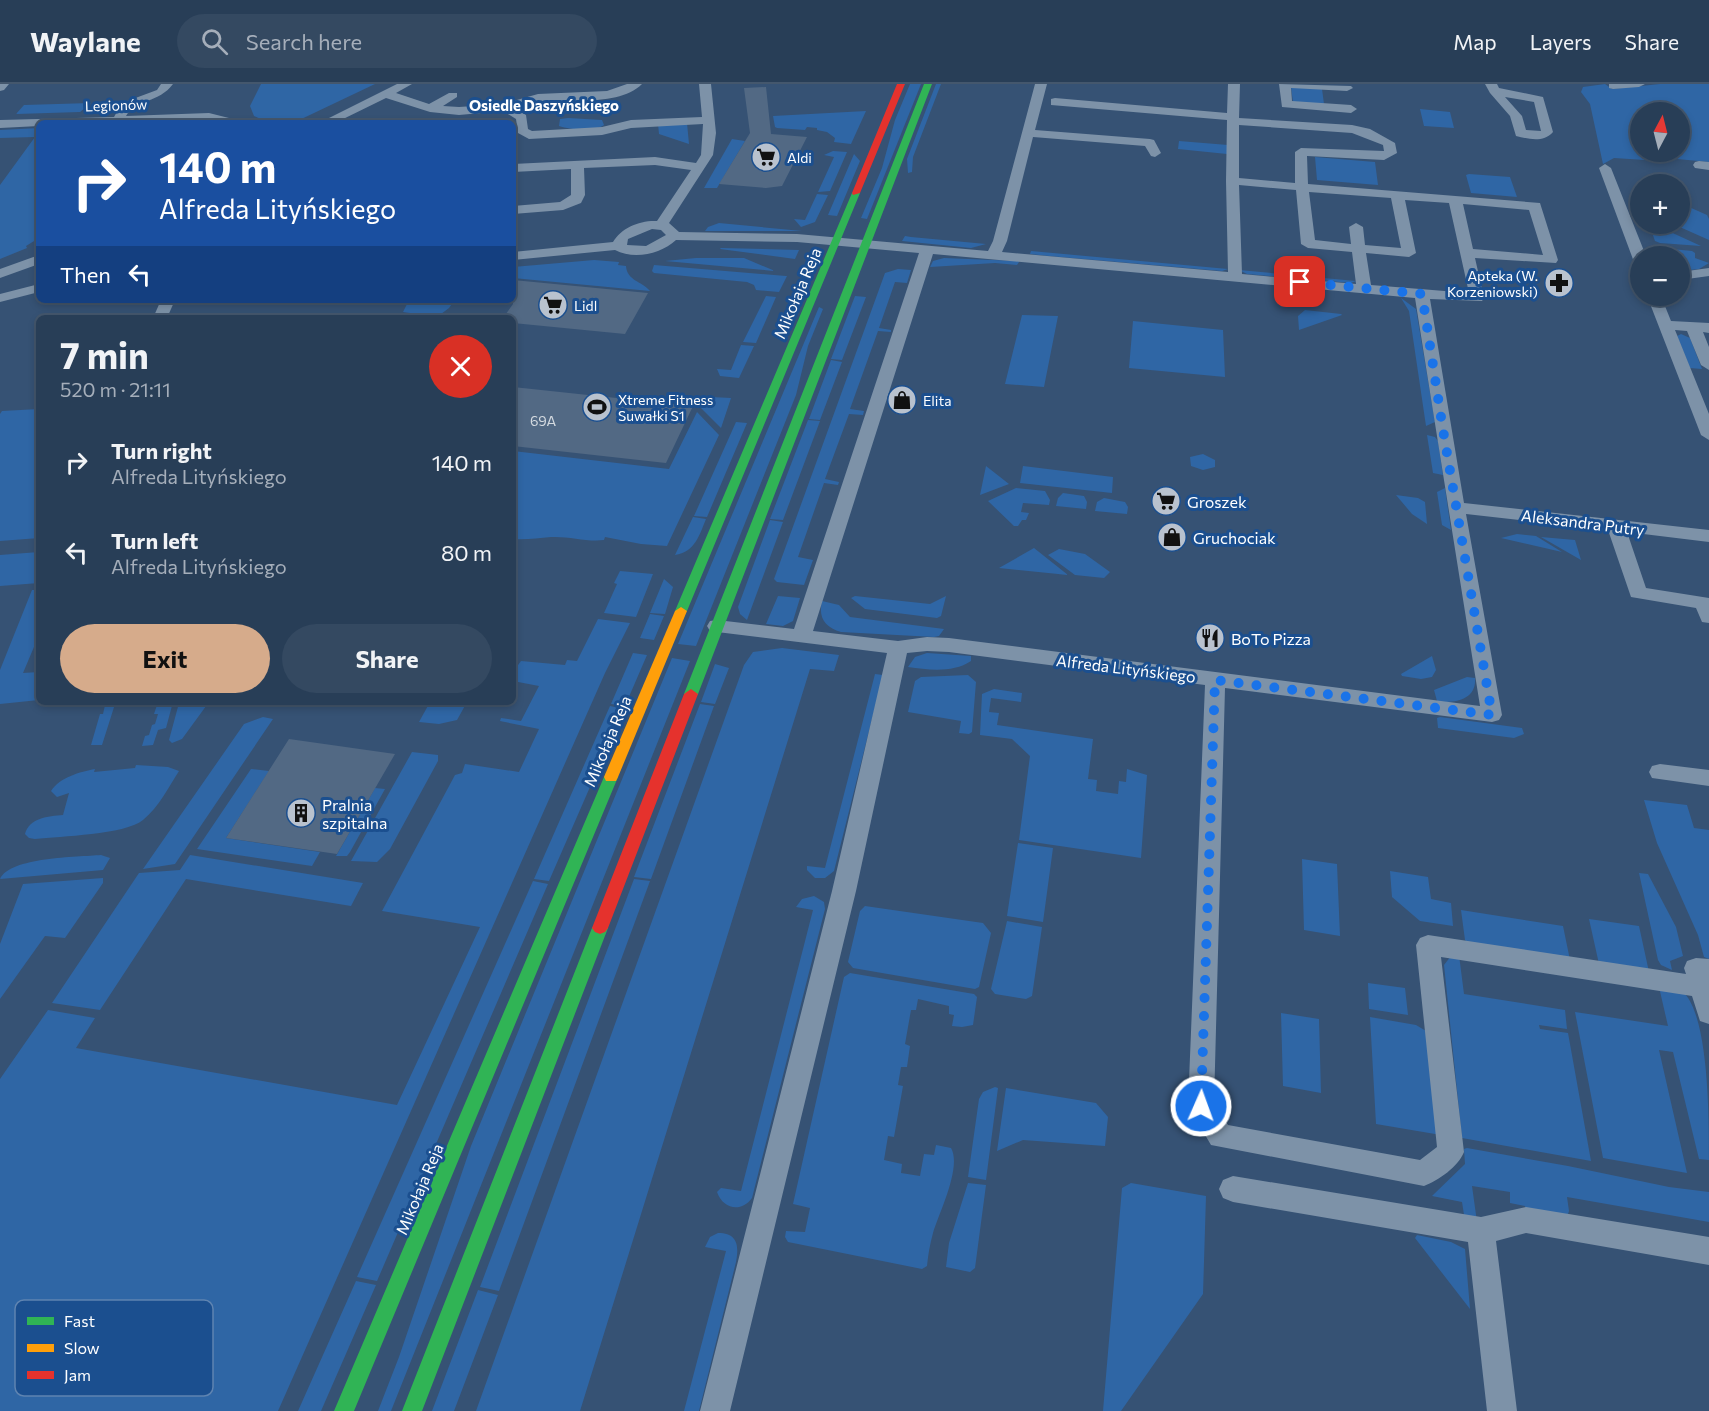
<!DOCTYPE html>
<meta charset="utf-8">
<style>
body{margin:0;font-family:Commissioner,sans-serif;background:#344961;color:#f1f3f6;height:100vh;display:flex;flex-direction:column;font-size:22px;white-space:nowrap}
*{box-sizing:border-box;margin:0}
p{font-size:20px;color:#a5aeba}
.icon{flex:none;width:33px;height:33px;fill:none;stroke:currentColor;stroke-width:2;stroke-linecap:round;stroke-linejoin:round}
.map{position:relative;flex:1;overflow:hidden}
.drawer{position:absolute;left:36px;top:231px;width:480px;height:390px;display:flex;flex-direction:column;background:#283e57;border-radius:9px;box-shadow:0 3px 9px #0003,0 0 0 2px #44576d}
.drawer>*{flex:none}
.guide{position:absolute;left:36px;top:36px;width:480px;height:183px;border-radius:9px;box-shadow:0 3px 9px #0003,0 0 0 2px #44576d;background:#1a4fa0;color:#fff;overflow:hidden}
.needle{width:39px;rotate:7deg}
.buttons{position:absolute;left:1630px;top:18px;display:grid;gap:12px}
.buttons a{display:grid;place-items:center;width:60px;height:60px;border-radius:50%;background:#283e57;box-shadow:0 3px 9px #0003,0 0 0 2px #44576d;font-size:30px}
.pin{position:absolute;display:grid;place-items:center;width:51px;height:51px;color:#fff;margin:-26px;border-radius:12px;box-shadow:0 3px 9px #0006}
.me{position:absolute;width:66px;margin:-33px;rotate:2deg;stroke-linejoin:round;filter:drop-shadow(0 0 4px #0008)}
.turn{display:flex;align-items:center;gap:21px;height:126px;padding:0 24px;font-size:27px}
.turn .icon{width:78px;height:78px;stroke-width:2.5}
.turn b{display:block;font-size:42px;line-height:51px}
.then{display:flex;align-items:center;height:57px;padding:0 24px;background:#0003;gap:12px;font-size:22px}
.round{display:grid;place-items:center;flex:none;width:63px;height:63px;border-radius:32px;background:#344961}
.headline{display:flex;align-items:center;justify-content:space-between;height:102px;padding:0 24px}
h1{font-size:36px;font-weight:700;line-height:45px}
.primary-button{display:flex;gap:12px;margin-top:auto;padding:12px 24px}
.primary-button a{flex:1;height:69px;border-radius:36px;background:#d6ab8b;color:#111;font-size:24px;font-weight:700;line-height:69px;text-align:center}
.primary-button a+a{background:#344961;color:#f1f3f6}
ul{padding:0;list-style:none}
li{display:flex;align-items:center;gap:18px;height:90px;padding:0 24px}
li div{flex:1}
li b{display:block;font-size:22px}
li em{font-style:normal}
header{display:flex;align-items:center;gap:36px;box-sizing:border-box;height:84px;padding:0 30px;background:#283e57;border-bottom:2px solid #44576d}
header strong{font-size:28px}
nav{display:flex;gap:33px;margin-inline-start:auto;font-size:21px}
.search{width:420px;height:54px;background:#344961;display:flex;align-items:center;gap:15px;box-sizing:border-box;padding:0 21px;border-radius:33px;color:#a5aeba;font-size:22px}
.map>svg:first-child{display:block}
</style>
<header>
<strong>Waylane</strong>
<div class="search"><svg class="icon" aria-label="search" viewBox="0 0 24 24"><circle cx="10" cy="10" r="6"/><path d="M15 15l6 6"/></svg>Search here</div>
<nav><a>Map</a><a>Layers</a><a>Share</a></nav>
</header>
<div class="map">
<svg width="1709" height="1327" viewBox="0 0 1709 1327">
<rect width="100%" height="100%" fill="#365274"/>
<path fill="#2f66a5" fill-rule="evenodd" d="M261 0H375L293 39H270L254 32 250 22Z
M910 0H921L867 135 861 134 882 84 895 36Z
M936 0H941L913 73 912 88 908 89 907 75Z
M1605 0 1612 5 1660 0H1709V78L1656 73 1645 76 1614 74 1603 80 1590 20 1581 8 1583 3ZM1641 28H1680V68H1641Z
M1291 3 1322 5 1324 20 1293 18Z
M91 19 80 28 16 30 24 21Z
M1420 25 1450 28 1454 44 1424 42Z
M866 27 851 60 834 58 835 54 827 48 817 46V44L807 43 805 46 777 44 775 43 773 32Z
M568 34 602 36 604 41C594 48 571 46 559 42L560 35Z
M687 39 689 60 659 50 658 40Z
M39 44V154L26 162 27 164 0 175V101L35 53 0 54V46Z
M732 55 745 57 717 104H704Z
M1179 57 1228 61 1227 70 1178 65Z
M833 67 847 68 830 107 818 108 834 73 824 71Z
M854 70 860 77 837 132 828 131Z
M1315 73 1375 78 1378 101 1317 96Z
M1469 90 1510 93 1517 113 1471 109 1466 91Z
M817 110 828 111 815 138 801 143 794 135 805 136Z
M1680 119 1707 131 1709 135V156L1673 140H1680Z
M719 139 802 147H705L708 143Z
M1649 140H1653L1701 162 1660 159 1655 157Z
M905 152 911 153 986 160 971 164 902 157Z
M1662 164 1692 167 1695 169V174L1709 179 1699 185 1680 187V172H1662L1659 165Z
M720 165 721 164 799 166 795 175Z
M1031 167 1228 185 1222 187 1049 172 1030 170Z
M696 174H744L775 187 665 177Z
M944 174 1019 177V178L1017 181 995 179 930 183 933 177Z
M594 176 619 178 618 181 626 182C627 197 642 197 650 207L513 194V183Z
M654 181 786 192H787L779 208 756 206 754 201 747 198 654 189 652 187Z
M898 185 911 186 907 199 895 198 879 244 891 246V248L878 247 850 325 864 327 863 331 849 330 825 395 839 398 838 401 824 399 798 473 813 476 804 501 777 498 774 495 885 189Z
M1239 186 1356 197 1351 199 1247 190Z
M766 212 776 213 756 259 743 258Z
M855 212 866 213 842 276 831 275Z
M1401 214 1416 225 1435 338 1426 342 1409 227Z
M409 216H455L449 224 437 233 403 228Z
M819 223 823 225 808 262 796 311 696 562 678 560Z
M1305 226 1341 230 1342 231 1299 246 1298 232Z
M1022 231 1058 232 1044 303 1005 300Z
M1133 237 1223 246 1225 293 1129 284Z
M1681 250 1690 254 1702 285 1690 284 1677 252Z
M741 261 754 262 739 294 720 292 717 285 731 286Z
M831 276 842 278 820 336 809 335Z
M711 313 731 314 721 344 700 323 703 317Z
M39 325V454L0 457V330L2 327Z
M697 328 719 351 667 462 641 460 605 453 604 456C586 458 569 452 551 453 538 454 526 456 513 455V367L669 385Z
M808 336 820 337 783 436 770 435Z
M736 338 747 339 707 433 694 432Z
M1427 351 1435 353 1438 357 1443 391 1433 389Z
M1203 370 1215 376V383L1203 386 1191 382 1190 373Z
M986 382 1009 400 980 411Z
M1023 382 1113 393 1112 409 1020 399Z
M1016 404 1045 407 1050 416 1049 421 1023 419 1021 428 1029 429 1026 436H1022L1018 442H1014L988 417Z
M1445 404 1451 446 1442 441 1437 408Z
M1063 409 1084 412 1087 418 1086 425 1056 422 1058 414Z
M1396 411 1418 414 1425 418 1427 440 1412 430Z
M1104 414 1125 418 1128 423 1127 430 1095 427 1097 418Z
M693 433 706 435C699 452 695 468 675 471Z
M770 436 783 438 747 536 740 530 738 523Z
M1517 450 1536 452 1562 468 1501 454Z
M1541 453 1575 456 1581 476Z
M1034 464 1068 491 999 484Z
M1059 465 1085 470 1110 488 1104 494 1075 491 1048 471Z
M39 468V499L0 502V471Z
M620 487 653 490 636 533 604 529 617 500 614 499Z
M664 495 673 503 665 530 650 529Z
M32 506H39V551L23 589 39 588V616L0 620V586Z
M778 512 800 514 793 537 783 542 766 540Z
M855 512 930 520 946 512 941 532 937 534 865 525 851 514Z
M822 517 839 521 850 533 944 545 939 552 934 553 841 548C825 543 818 534 822 517Z
M650 530 664 532 654 556 640 554Z
M598 535 630 539 605 589 278 1327H0V995L48 926 95 934 76 964 397 1021 480 843 382 827 455 691 462 689 465 680 519 688 539 645 500 637 501 634 521 637 539 602 513 597V588L521 577 565 581 567 576 577 577Z
M782 564 839 571 834 587 810 585 580 1327H476L744 581 753 568Z
M633 569 647 571 625 622 611 620Z
M927 569 971 572V577C953 589 929 586 908 583L915 573Z
M1432 572 1436 586 1432 593 1421 595 1402 592 1401 590Z
M672 574 690 577 391 1327H378L399 1273 471 1062Z
M715 580 729 584 715 620 701 618Z
M875 590 883 591 834 787 825 794H815L807 786V782L825 784Z
M968 591 976 598 972 648 969 650 959 649 961 637 908 628 915 597 921 593Z
M1467 593 1475 594C1477 616 1454 620 1437 617L1434 606Z
M994 605 1022 609 1021 618 991 614 989 628 999 629 997 641 1093 655 1088 695 1097 696 1096 707 1118 710 1119 697 1126 698 1127 685 1147 691 1141 774 1019 756 1030 672 1012 655 980 651 982 610Z
M158 618H173L166 644 158 646 153 661 142 662 145 652 149 651 152 641 155 640 158 630H154Z
M209 618 182 655 172 659 169 656 179 619Z
M430 618H467L457 636 439 640 419 638Z
M115 620 102 661H91L100 630H103L105 621Z
M700 620 714 622 651 795 634 793Z
M610 622 624 625 549 797 534 795Z
M263 633 273 635 175 780 143 785 244 640Z
M1440 633 1522 644 1524 650 1514 654 1438 644 1437 634Z
M412 668 438 671V677L390 765 377 778 351 777Z
M136 681 168 683 179 687C168 704 159 723 143 736 124 751 61 752 35 755L29 754 25 750C29 734 48 732 63 731L69 709 57 713 51 707C60 693 80 688 95 685L94 688 135 684Z
M251 685 269 687 226 754 320 768 312 782 197 765Z
M375 704 385 705 350 768 347 772H336Z
M1644 716 1687 721 1694 744 1709 746V875L1704 873 1698 851 1657 759Z
M1018 759 1053 764 1043 838 1007 832Z
M101 771 110 774 103 786 0 795C10 773 77 773 101 771Z
M190 771 363 799 351 822 186 795 100 926 52 919 139 789 180 786Z
M1302 775 1337 780 1340 852 1304 846Z
M1390 787 1428 793 1431 815 1451 819 1453 842 1420 837 1392 813Z
M1639 789 1648 790 1676 843 1683 872 1670 877 1672 886 1661 881 1658 876Z
M103 794V799L65 854 45 852 0 915V860L23 800Z
M634 795 650 797 499 1207 480 1203Z
M533 797 548 800 377 1197 357 1193Z
M814 812 824 818 825 825 752 1114C741 1129 723 1125 717 1108L721 1104 741 1107 813 826 796 823 802 815Z
M865 822 983 839 991 849 979 903 975 905 853 884 848 878 860 827Z
M1461 826 1563 842 1570 876 1469 860 1465 856Z
M1589 835 1639 842 1649 888 1599 880Z
M1007 837 1042 843 1032 912 1026 915 995 910 991 905Z
M1459 871 1464 910 1565 926 1567 945 1539 941 1540 945 1568 949 1591 1077 1462 1054 1444 881 1451 872Z
M850 889 974 910 977 913 973 941 962 943 952 942 954 931 949 930V922L918 915 916 926H911L905 960 910 962 907 983H901L898 1001 903 1002 894 1053 888 1052 884 1076 902 1080 901 1089 920 1092 924 1070 934 1071 936 1061 951 1064C962 1083 939 1129 933 1149 930 1160 928 1171 927 1182L922 1185 788 1158 785 1153 786 1147 805 1148 810 1124 793 1120 844 893Z
M1368 899 1405 904 1408 931 1369 925Z
M1659 903C1667 904 1679 905 1685 910 1709 937 1709 1035 1709 1076L1699 1075 1673 968 1659 966 1687 1089 1603 1074 1575 928 1668 942Z
M1281 929 1319 935 1321 1009 1283 1002Z
M1370 933 1416 941 1426 947 1441 1051 1376 1040Z
M995 1003 998 1004 986 1096 968 1093 979 1015 983 1008Z
M1006 1004 1096 1019 1108 1033 1105 1062 1023 1056 997 1067Z
M1467 1064 1568 1082 1669 1103 1709 1108V1138L1567 1113 1569 1127 1567 1133 1526 1129 1525 1122 1510 1119V1108L1472 1102 1477 1138 1465 1137 1462 1118 1432 1112 1465 1080 1464 1065Z
M968 1099 986 1101 975 1184 970 1188 946 1183 949 1159Z
M1131 1099 1206 1112 1203 1210 1121 1327H1103L1122 1104Z
M718 1149C738 1149 739 1162 736 1178L699 1327H684L726 1167 705 1163 710 1153Z
M1417 1151 1451 1158 1465 1165 1470 1225 1415 1154Z
M356 1197 376 1201 321 1327H298Z
M478 1206 498 1211 454 1327H432Z"/>
<path fill="#526984" d="M766 3 771 50 807 53 782 102 766 104 719 100 750 49 744 4Z
M513 196 648 209 625 250 513 239V234H503L513 220Z
M513 303 588 311 693 322 666 379 513 362Z
M289 655 395 670 337 770 226 754Z"/>
<g fill="none" stroke-linecap="round" stroke-linejoin="round">
<path fill="#7d92a8" fill-rule="evenodd" d="M0 0H9L4 6 0 7Z
M161 0H173C159 19 136 15 126 32L209 29 237 36 239 39 209 37 39 39V42L0 44V36L114 33 122 19 157 6Z
M397 0H412L396 9 429 20 449 9H457V13L443 22 459 23 503 20 538 10 607 7 627 0H642C615 27 550 10 514 24L526 31 528 45 532 47 602 43 631 36 702 33 699 0H711L716 49 713 71 669 139 679 148 797 150 988 167 993 157 1035 0H1047L1035 46 1150 55 1154 56 1161 69 1155 73 1151 72 1145 62 1033 53 1007 157 1002 168 1228 188 1226 97 1227 36 1051 21V15L1055 14 1227 29 1228 0H1240L1239 34 1352 41 1370 45 1395 59 1397 69 1384 76 1307 72 1308 100 1540 119 1558 176 1556 179 1475 174 1484 214 1482 217 1430 215 1464 419 1709 446V458L1627 448 1646 504 1709 514V539L1702 538 1696 524 1631 513 1608 446 1466 430 1502 631 1499 636 1492 638 1225 604 1214 1020 1228 1041 1420 1076 1437 1063 1416 861 1420 854 1428 851 1686 890 1684 884 1687 877 1696 874 1709 875V940L1700 937 1692 912 1441 873 1464 1068C1458 1083 1439 1096 1424 1102L1211 1061 1188 1022 1205 601 949 568 927 567 907 569 856 807 730 1327H700L832 807 887 569 717 548 710 547 707 542 710 537 717 536 794 545 919 169 797 158 676 156C661 170 634 176 615 166L513 176V168L613 158C621 144 640 136 657 137L691 86 655 81 584 84 585 111 581 119 563 126 513 130V122L560 118 571 111V85L513 88V80L655 73 696 79 701 71 703 40 631 44 602 51 529 55 518 49 516 35 503 27 459 31 430 28 386 14 335 39H319ZM1239 41 1352 49 1383 61 1384 67 1301 64 1295 68V99L1239 94ZM1239 101 1296 106 1301 160 1308 164 1352 168 1356 200 1242 190ZM1309 108 1391 114 1401 164 1365 161 1363 143 1356 139 1349 143 1351 160 1315 156ZM1405 116 1449 119 1469 209 1371 201 1366 169 1409 173 1416 169ZM1463 120 1529 126 1543 171 1473 165ZM652 145 661 146 666 151 646 162 627 161 628 155ZM933 170 1415 214 1480 622 949 554 927 553 898 557 813 547Z
M1279 0 1351 2 1353 4 1347 7 1291 4 1292 17 1351 21 1357 25 1351 29 1282 23Z
M1485 0H1497L1499 4 1543 13 1553 48C1543 59 1529 55 1516 52L1510 32 1490 9ZM1505 13 1534 18 1541 47 1526 46 1522 32Z
M1609 0H1645L1639 3 1613 5 1609 4Z
M1699 77 1709 78V86L1695 84 1693 81 1695 78Z
M1605 80 1611 84 1646 172H1641V182L1634 178 1599 84Z
M39 171V180L0 194V185Z
M1709 184V192L1680 196V188Z
M39 200V208L0 218V210Z
M1647 212H1661L1671 237 1709 239V249L1703 248 1709 263V286L1701 281 1687 247 1675 246 1709 330V356L1701 351Z
M161 216H175L167 234H153Z
M1660 680 1709 686V702L1652 694 1649 688 1652 682Z
M1233 1092 1481 1133 1526 1123 1709 1153V1181L1526 1149 1496 1157 1517 1327H1487L1468 1158 1233 1118 1223 1114 1219 1105 1223 1096Z"/>
<path fill="#30b455" fill-rule="evenodd" d="M924 0H932L698 610 696 613H686L684 610Z
M856 106 860 109 687 527 681 531 677 530 675 527 852 109Z
M611 688 616 689 618 693 354 1327H334L604 693 606 689Z
M600 838 605 840 608 844 422 1327H402L592 844 595 840Z"/>
<path fill="#ff9f0a" fill-rule="evenodd" d="M681 523 687 527 618 693 616 697H606L604 693 675 527Z"/>
<path fill="#e5322d" fill-rule="evenodd" d="M897 0H905L860 109 853 111 852 109Z
M691 605 698 610 608 844 605 848 600 850 595 848 592 844 684 610Z"/>
</g>
<g fill="none" stroke-linecap="round" stroke-linejoin="round">
<path stroke="#1a73e8" stroke-width="10" stroke-dasharray="0 18" d="M1201 1022 1215 596 1492 631 1443 346 1422 210 1300 198"/>
</g>
<defs>
<g id="supermarket-disc" transform="scale(1.5)"><circle r="9.5" fill="#b9c2ce" stroke="#1b4f8f"/><path d="M-6-5.5h2.5l.6 2H6L4.5 2H-2.5L-4.4-4H-6ZM-1.5 3.2a1.3 1.3 0 1 0 .1 0ZM3 3.2a1.3 1.3 0 1 0 .1 0Z" fill="#111"/></g>
<g id="pharmacy-disc" transform="scale(1.5)"><circle r="9.5" fill="#b9c2ce" stroke="#1b4f8f"/><path d="M-2-6h4v4h4v4h-4v4h-4v-4h-4v-4h4Z" fill="#111"/></g>
<g id="shop-disc" transform="scale(1.5)"><circle r="9.5" fill="#b9c2ce" stroke="#1b4f8f"/><path d="M-5-2.5h2.3a2.7 3.5 0 0 1 5.4 0H5L5.5 6h-11ZM-1.5-2.5h3a1.5 2.3 0 0 0-3 0Z" fill="#111"/></g>
<g id="stadium-disc" transform="scale(1.5)"><circle r="9.5" fill="#b9c2ce" stroke="#1b4f8f"/><path d="M0-5a6.5 5 0 1 0 0 10a6.5 5 0 1 0 0-10ZM-3.5-1.8h7v3.6h-7Z" fill="#111"/></g>
<g id="restaurant-disc" transform="scale(1.5)"><circle r="9.5" fill="#b9c2ce" stroke="#1b4f8f"/><path d="M-5-6h1v4h1v-4h1v4h1v-4h1v5L-1.5 .5V6h-2V.5L-5-1ZM5-6V6H3V1.5H1.5Q1.5-4 5-6Z" fill="#111"/></g>
<g id="building-disc" transform="scale(1.5)"><circle r="9.5" fill="#b9c2ce" stroke="#1b4f8f"/><path d="M-4-6H4V6H1V3H-1V6H-4ZM-2.5-4.3h1.7v1.8h-1.7ZM.8-4.3h1.7v1.8H.8ZM-2.5-1h1.7V.8h-1.7ZM.8-1h1.7V.8H.8Z" fill="#111"/></g>
</defs>
<g fill-rule="evenodd">
<use href="#supermarket-disc" x="766" y="73"/>
<use href="#pharmacy-disc" x="1559" y="199"/>
<use href="#supermarket-disc" x="553" y="221"/>
<use href="#shop-disc" x="902" y="316"/>
<use href="#stadium-disc" x="597" y="323"/>
<use href="#supermarket-disc" x="1166" y="417"/>
<use href="#shop-disc" x="1172" y="453"/>
<use href="#restaurant-disc" x="1210" y="554"/>
<use href="#building-disc" x="301" y="729"/>
</g>
<g text-anchor="middle" dominant-baseline="central" stroke-width="6" stroke-linejoin="round" paint-order="stroke">
<g font-size="14" fill="#fff" stroke="#1b4f8f">
<text transform="translate(116 21) rotate(-2)">Legionów</text>
</g>
<g font-size="14" fill="#fff" stroke="#1b4f8f" text-anchor="start">
<text x="787" y="73">Aldi</text>
<text x="1538" y="191" text-anchor="end">Apteka (W.<tspan x="1538" dy="16">Korzeniowski)</tspan></text>
<text x="574" y="221">Lidl</text>
<text x="618" y="315">Xtreme Fitness<tspan x="618" dy="16">Suwałki S1</tspan></text>
<text x="923" y="316">Elita</text>
</g>
<g font-size="14" fill="#d4dae0">
<text x="543" y="336">69A</text>
</g>
<g font-size="15" font-weight="bold" fill="#fff" stroke="#1b4f8f">
<text x="544" y="21">Osiedle Daszyńskiego</text>
</g>
<g font-size="16" fill="#fff" stroke="#1b4f8f">
<text transform="translate(797 209) rotate(-67)">Mikołaja Reja</text>
<text transform="translate(1583 438) rotate(7)">Aleksandra Putry</text>
<text transform="translate(1126 584) rotate(7)">Alfreda Lityńskiego</text>
<text transform="translate(607 657) rotate(-67)">Mikołaja Reja</text>
<text transform="translate(419 1105) rotate(-67)">Mikołaja Reja</text>
</g>
<g font-size="16" fill="#fff" stroke="#1b4f8f" text-anchor="start">
<text x="1187" y="417">Groszek</text>
<text x="1193" y="453">Gruchociak</text>
<text x="1231" y="554">BoTo Pizza</text>
<text x="322" y="720">Pralnia<tspan x="322" dy="18">szpitalna</tspan></text>
</g>
</g>
<rect x="15" y="1216" width="198" height="96" rx="9" fill="#1b4f8f" stroke="#5f84b1" stroke-width="1.5"/>
<rect x="27" y="1233" width="27" height="8" fill="#30b455"/>
<rect x="27" y="1260" width="27" height="8" fill="#ff9f0a"/>
<rect x="27" y="1287" width="27" height="8" fill="#e5322d"/>
<g font-size="16" fill="#fff">
<text x="64" y="1243">Fast</text>
<text x="64" y="1270">Slow</text>
<text x="64" y="1297">Jam</text>
</g>
</svg>
<div class="buttons">
<a><svg class="needle" viewBox="-14 -14 28 28"><path d="M0-13l5 13h-10z" fill="#e53935"/><path d="M0 13l5-13h-10z" fill="#a5aeba"/></svg></a>
<a>+</a>
<a>−</a>
</div>
<div class="pin" style="left:1300px;top:198px;background:#d93025"><svg class="icon" aria-label="arrive" viewBox="0 0 24 24"><path d="M6 21V4h12l-3 4 3 4H6"/></svg></div>
<svg class="me" style="left:1201px;top:1022px" viewBox="-20 -20 40 40"><circle r="17" fill="#1a73e8" stroke="#fff" stroke-width="3"/><path d="M0-11L8 9 0 5-8 9z" fill="#fff"/></svg>
<div class="guide">
<div class="turn"><svg class="icon" aria-label="right" viewBox="0 0 24 24"><path d="M7 20v-9h11M14 6l5 5-5 5"/></svg><div><b>140 m</b>Alfreda Lityńskiego</div></div>
<div class="then">Then<svg class="icon" aria-label="left" viewBox="0 0 24 24"><path d="M17 20v-9H6M10 6l-5 5 5 5"/></svg></div>
</div>
<section class="drawer">
<div class="headline"><div><h1>7 min</h1><p>520 m · 21:11</p></div><a class="round" style="background:#d93025;color:#fff"><svg class="icon" aria-label="close" viewBox="0 0 24 24"><path d="M6 6l12 12M18 6L6 18"/></svg></a></div>
<ul>
<li><svg class="icon" aria-label="right" viewBox="0 0 24 24"><path d="M7 20v-9h11M14 6l5 5-5 5"/></svg><div><b>Turn right</b><p>Alfreda Lityńskiego</p></div><em>140 m</em></li>
<li><svg class="icon" aria-label="left" viewBox="0 0 24 24"><path d="M17 20v-9H6M10 6l-5 5 5 5"/></svg><div><b>Turn left</b><p>Alfreda Lityńskiego</p></div><em>80 m</em></li>
</ul>
<div class="primary-button"><a>Exit</a><a>Share</a></div>
</section>
</div>
